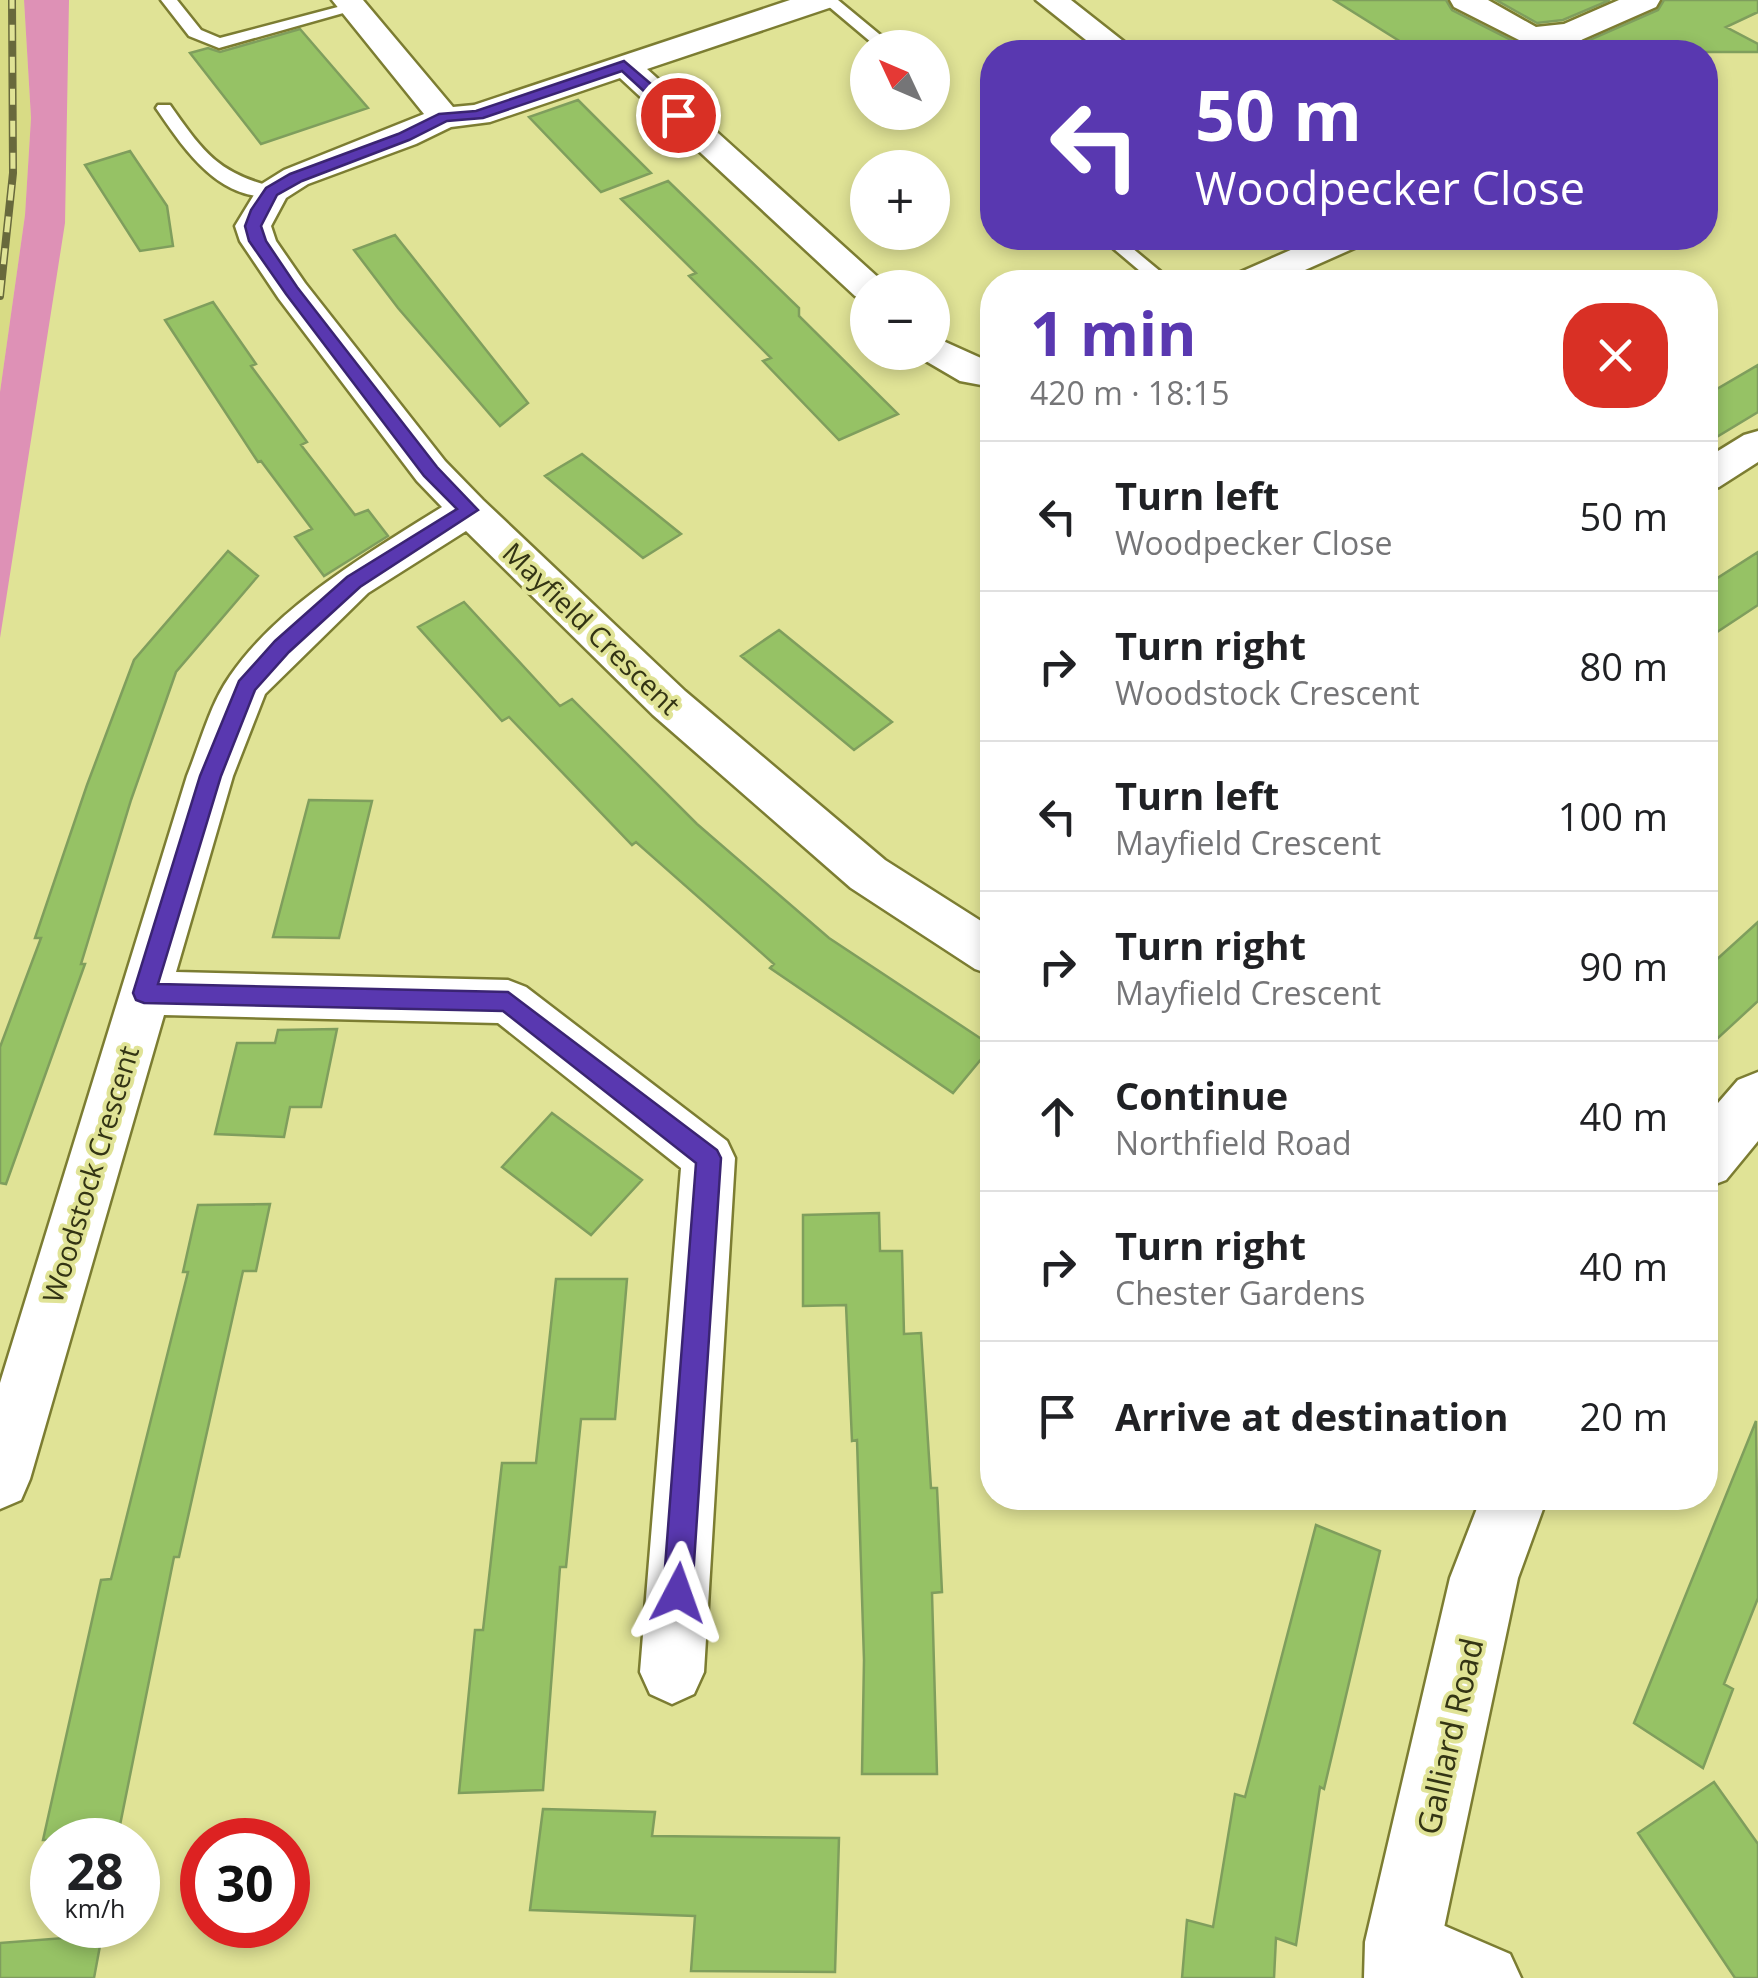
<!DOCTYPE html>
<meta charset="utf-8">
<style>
body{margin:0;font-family:"Open Sans",sans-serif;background:#f6f6f6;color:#202124;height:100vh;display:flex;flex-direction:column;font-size:38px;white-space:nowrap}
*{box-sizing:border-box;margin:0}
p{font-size:32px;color:#757577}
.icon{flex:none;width:55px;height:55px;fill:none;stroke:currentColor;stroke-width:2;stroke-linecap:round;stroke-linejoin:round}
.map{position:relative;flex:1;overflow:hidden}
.details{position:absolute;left:980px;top:270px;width:738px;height:1240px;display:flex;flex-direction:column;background:#fff;border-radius:40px;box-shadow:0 5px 15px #0003}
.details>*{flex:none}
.hud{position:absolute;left:980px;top:40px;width:738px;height:210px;border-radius:40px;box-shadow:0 5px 15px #0003;background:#5938b0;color:#fff;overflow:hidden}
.needle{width:65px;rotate:314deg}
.controls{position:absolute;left:850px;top:30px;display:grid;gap:20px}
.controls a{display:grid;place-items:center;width:100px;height:100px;border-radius:50%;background:#fff;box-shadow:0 5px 15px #0003;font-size:50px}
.speed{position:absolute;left:30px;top:1818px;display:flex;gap:20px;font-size:50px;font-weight:700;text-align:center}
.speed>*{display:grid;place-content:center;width:130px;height:130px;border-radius:50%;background:#fff;box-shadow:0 5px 15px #0003;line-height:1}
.speed small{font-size:25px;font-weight:400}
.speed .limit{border:15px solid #d22;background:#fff;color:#111}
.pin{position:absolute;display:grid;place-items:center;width:85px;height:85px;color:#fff;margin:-42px;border:5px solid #fff;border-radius:50%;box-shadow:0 2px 10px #0007}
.me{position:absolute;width:110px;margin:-55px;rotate:4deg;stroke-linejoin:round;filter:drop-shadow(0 0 8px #0008)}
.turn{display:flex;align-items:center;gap:35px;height:210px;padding:0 50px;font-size:45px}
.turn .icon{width:130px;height:130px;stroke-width:2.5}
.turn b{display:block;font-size:70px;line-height:85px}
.round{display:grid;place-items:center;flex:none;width:105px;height:105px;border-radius:40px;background:#f6f6f6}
.head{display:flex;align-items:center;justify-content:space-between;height:170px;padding:0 50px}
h1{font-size:60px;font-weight:700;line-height:75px;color:#5938b0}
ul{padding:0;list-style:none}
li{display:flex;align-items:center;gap:30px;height:150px;padding:0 50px;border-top:2px solid #e0e0e0}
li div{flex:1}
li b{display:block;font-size:38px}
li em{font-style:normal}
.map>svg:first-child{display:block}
</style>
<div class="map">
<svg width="1758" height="1978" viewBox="0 0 1758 1978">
<rect width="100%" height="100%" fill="#e0e396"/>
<path fill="#d8db85" d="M0 0H24L31 118 25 215 0 392Z"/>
<path fill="#de91b6" d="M24 0H69L65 223 0 638V392L25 215 31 118Z"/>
<path fill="#96c265" stroke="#7f9e5d" stroke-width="2.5" d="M1334 0H1446L1452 10 1529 49 1565 46 1569 52H1417Z
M1496 0H1610L1563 20 1537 23Z
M1664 0H1758V12L1726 27 1758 44V52H1593L1587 41 1658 10Z
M300 29 368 108 261 144 190 53 208 48 220 52Z
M578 100 651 173 601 192 529 117Z
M130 151 167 206 173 246 140 251 85 165Z
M668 181 799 308V316L898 414 839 440 763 361 771 358 689 276 696 273 621 199Z
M395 235 528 403 500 426 398 308 354 250Z
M213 302 256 364 251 366 307 442 301 445 355 515 368 510 388 536 324 576 295 537 312 529 261 461 258 462 165 320Z
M1758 365V412L1705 444V396Z
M582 454 681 534 643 558 545 476Z
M228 551 258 576 176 672 131 800 81 964H85L6 1184 0 1183V1047L41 938H35L87 785 134 660Z
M1758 552V605L1705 640V586Z
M464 602 560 706 572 699 697 824 829 938 992 1046 953 1093 770 968 774 964 636 842 632 845 509 717 502 721 418 627Z
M779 630 892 722 854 750 741 656Z
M309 800 372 801 339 938 273 937Z
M1758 922V1001L1705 1050V970Z
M337 1029 321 1107H290L284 1137 215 1134 237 1043H275L278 1030Z
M552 1113 642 1180 591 1235 502 1167Z
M270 1204 256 1271H243L179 1557H174L117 1840H43L101 1580 111 1579 188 1272H183L198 1205Z
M879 1213 880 1251H902L904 1334 921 1333 931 1488H937L942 1592 932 1593 937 1774H862L864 1660 857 1440 852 1441 846 1305 803 1306V1215Z
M556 1279H627L615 1419H581L566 1567H560L543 1790 459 1793 475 1630H483L502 1463H536Z
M1756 1421 1758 1598 1724 1684 1733 1689 1703 1768 1634 1723Z
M1316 1525 1380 1551 1324 1789 1320 1787 1296 1945 1276 1938 1274 1978H1182L1187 1920 1213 1927 1235 1794 1245 1797Z
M1714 1782 1758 1844V1978H1735L1638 1833Z
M543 1809 655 1812 652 1836 839 1838 835 1972 691 1971 695 1916 530 1910Z
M102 1935 94 1978H0V1943Z"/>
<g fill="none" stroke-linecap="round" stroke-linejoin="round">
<g stroke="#7c7d32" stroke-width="5">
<path id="service" d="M161 0H177L201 30 220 38 353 3 361 8 219 48 189 36Z
M821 0H838L896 48H878Z
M1564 30H1576L1589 52H1573L1562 33Z
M932 78 943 83V89L932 90Z
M158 105H170C204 153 218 174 278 188V196C220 204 184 149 156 108Z
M1101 238H1120L1173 282H1153Z"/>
</g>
<g stroke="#7c7d32" stroke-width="5">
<path id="minor" d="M332 0H363L453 107 474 105 790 0H836L832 7 647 69 881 280 886 288H868V299L855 296 620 78 490 122 451 127 416 144 308 184 286 198 271 226 276 241 305 283 445 461 483 500 685 691 885 860 992 928V975L975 969 851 888 653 715 466 531 368 593 265 694 233 776 176 972 508 980 526 987 727 1141 735 1158 704 1672 694 1694 672 1704 650 1694 640 1672 681 1168 498 1023 164 1015 30 1479 21 1500 0 1509V1383L187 776C200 744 210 704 230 676 277 606 372 551 442 507L417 481 279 299 240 241 235 226 260 185 284 170 424 114Z
M1036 0H1071L1137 52H1101Z
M1450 0H1488L1536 27 1564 24 1619 0H1660L1656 7 1581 40 1531 46 1454 7Z
M1318 238H1364L1359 246 1278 282H1231L1236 274Z
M932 336 992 363V387L960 381 919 357 916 352H932Z
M1758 431V462L1719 487 1705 491V459L1744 435Z
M1403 1908 1510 1954 1521 1978H1406L1379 1966 1369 1942 1379 1918Z"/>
</g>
<g stroke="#7c7d32" stroke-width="5">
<path id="tertiary" d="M1758 1072V1141L1726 1180 1705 1188V1118L1738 1080Z
M1481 1498H1547L1518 1578 1441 1942 1440 1978H1364L1365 1942 1450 1578Z"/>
</g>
<use href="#service" fill="#fff" fill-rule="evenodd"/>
<use href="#minor" fill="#fff" fill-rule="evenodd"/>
<use href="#tertiary" fill="#fff" fill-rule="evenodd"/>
<g stroke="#68693c" stroke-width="8">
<path id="rail" d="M0 296 13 173 12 0"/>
</g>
<use href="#rail" stroke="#e0e396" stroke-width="5" stroke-dasharray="16" stroke-linecap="butt"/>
</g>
<path fill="#5938b0" stroke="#3a2472" stroke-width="2.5" d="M624 61 684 112V118H673L622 71 483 118 447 121 409 140 302 181 277 195 261 226 266 241 297 287 437 467 478 510 360 587 289 652 255 690 221 776 158 984 508 992 717 1150 721 1158 692 1593 687 1603 678 1607 668 1603 663 1593 696 1163 503 1011 144 1003 136 1000 133 993 200 776 239 681 275 641 347 577 457 509 424 476 286 294 249 241 245 226 251 210 266 188 290 174 398 134 439 114 476 111Z"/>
<g text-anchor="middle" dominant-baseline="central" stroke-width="8" stroke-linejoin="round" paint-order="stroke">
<g font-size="28" fill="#333414" stroke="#e0e396">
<text transform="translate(592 628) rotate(44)">Mayfield Crescent</text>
<text transform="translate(90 1174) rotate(-73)">Woodstock Crescent</text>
</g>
<g font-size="32" fill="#333414" stroke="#e0e396">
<text transform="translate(1449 1736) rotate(-77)">Galliard Road</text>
</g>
</g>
</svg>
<div class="controls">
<a><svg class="needle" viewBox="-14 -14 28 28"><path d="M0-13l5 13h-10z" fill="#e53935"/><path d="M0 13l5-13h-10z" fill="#757577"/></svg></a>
<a>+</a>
<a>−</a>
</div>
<div class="speed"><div>28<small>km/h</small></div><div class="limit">30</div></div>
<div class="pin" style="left:678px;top:115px;background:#d93025"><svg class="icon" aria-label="arrive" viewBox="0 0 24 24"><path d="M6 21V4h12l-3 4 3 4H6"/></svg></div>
<svg class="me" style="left:678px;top:1593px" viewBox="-20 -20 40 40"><path d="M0-17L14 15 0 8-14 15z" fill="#5938b0" stroke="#fff" stroke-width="4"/></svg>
<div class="hud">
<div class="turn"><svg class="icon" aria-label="left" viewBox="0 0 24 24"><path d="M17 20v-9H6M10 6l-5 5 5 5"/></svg><div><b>50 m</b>Woodpecker Close</div></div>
</div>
<section class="details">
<div class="head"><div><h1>1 min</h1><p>420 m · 18:15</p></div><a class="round" style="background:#d93025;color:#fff"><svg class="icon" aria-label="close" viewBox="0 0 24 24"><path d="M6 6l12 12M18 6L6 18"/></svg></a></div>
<ul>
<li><svg class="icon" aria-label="left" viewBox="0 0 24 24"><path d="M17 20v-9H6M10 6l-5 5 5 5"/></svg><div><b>Turn left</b><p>Woodpecker Close</p></div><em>50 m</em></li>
<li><svg class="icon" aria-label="right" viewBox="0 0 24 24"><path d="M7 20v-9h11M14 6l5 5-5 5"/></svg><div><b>Turn right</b><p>Woodstock Crescent</p></div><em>80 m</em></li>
<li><svg class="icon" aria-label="left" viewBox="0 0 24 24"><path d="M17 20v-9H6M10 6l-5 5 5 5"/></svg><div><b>Turn left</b><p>Mayfield Crescent</p></div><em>100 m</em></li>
<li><svg class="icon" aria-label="right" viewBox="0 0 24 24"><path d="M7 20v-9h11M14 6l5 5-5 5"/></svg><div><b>Turn right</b><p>Mayfield Crescent</p></div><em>90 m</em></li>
<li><svg class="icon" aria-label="ahead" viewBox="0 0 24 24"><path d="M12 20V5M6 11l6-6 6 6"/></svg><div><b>Continue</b><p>Northfield Road</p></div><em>40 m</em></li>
<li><svg class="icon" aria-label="right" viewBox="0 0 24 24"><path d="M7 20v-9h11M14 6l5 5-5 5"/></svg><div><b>Turn right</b><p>Chester Gardens</p></div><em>40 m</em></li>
<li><svg class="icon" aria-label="arrive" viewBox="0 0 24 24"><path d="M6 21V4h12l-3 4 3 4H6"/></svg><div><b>Arrive at destination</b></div><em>20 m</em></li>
</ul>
</section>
</div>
